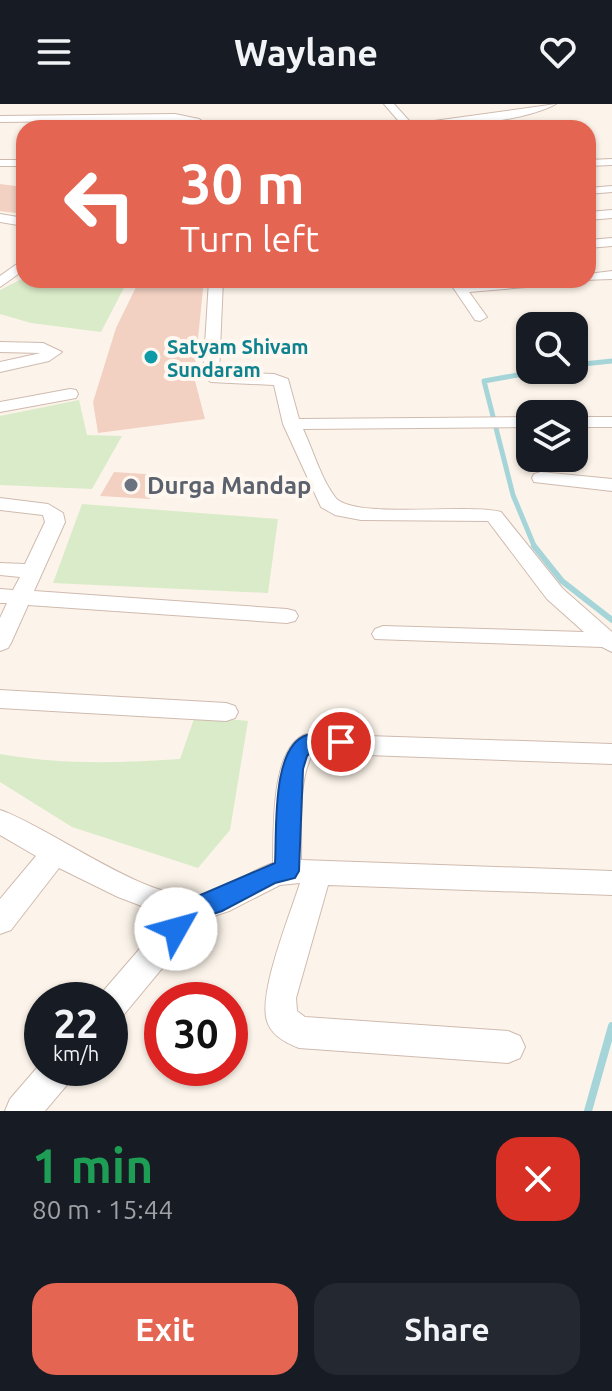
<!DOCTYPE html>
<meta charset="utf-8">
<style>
body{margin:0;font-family:Ubuntu,sans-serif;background:#242831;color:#f1f3f6;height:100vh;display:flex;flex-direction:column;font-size:30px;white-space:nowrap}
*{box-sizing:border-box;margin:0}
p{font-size:26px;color:#9ea1a6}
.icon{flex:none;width:44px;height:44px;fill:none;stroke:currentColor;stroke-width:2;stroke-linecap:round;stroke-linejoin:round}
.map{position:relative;height:1007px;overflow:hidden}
.drawer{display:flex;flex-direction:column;background:#171b24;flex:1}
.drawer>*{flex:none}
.hud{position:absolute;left:16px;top:16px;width:580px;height:168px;border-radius:24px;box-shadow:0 2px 6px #0004;background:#e46552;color:#fff;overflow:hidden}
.tools{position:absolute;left:516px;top:208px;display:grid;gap:16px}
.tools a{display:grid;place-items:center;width:72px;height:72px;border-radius:16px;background:#171b24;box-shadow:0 2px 6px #0004;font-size:40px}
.speed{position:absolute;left:24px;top:878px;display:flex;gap:16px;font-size:40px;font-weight:700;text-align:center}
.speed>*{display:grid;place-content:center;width:104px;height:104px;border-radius:50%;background:#171b24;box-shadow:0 2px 6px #0004;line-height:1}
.speed small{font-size:20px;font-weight:400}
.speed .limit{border:12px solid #d22;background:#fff;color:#111}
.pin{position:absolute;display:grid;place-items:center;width:68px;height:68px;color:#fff;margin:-34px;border:4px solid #fff;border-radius:50%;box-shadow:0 2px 8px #0007}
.me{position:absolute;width:88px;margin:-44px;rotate:52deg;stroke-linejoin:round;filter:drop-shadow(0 0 6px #0008)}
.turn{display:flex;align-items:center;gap:28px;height:168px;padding:0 32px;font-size:36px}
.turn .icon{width:104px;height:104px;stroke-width:2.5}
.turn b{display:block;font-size:56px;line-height:68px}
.round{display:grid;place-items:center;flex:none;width:84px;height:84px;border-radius:24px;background:#242831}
.summary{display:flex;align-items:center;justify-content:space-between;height:136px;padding:0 32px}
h1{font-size:48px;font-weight:700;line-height:60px;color:#1e9e55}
.cta{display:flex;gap:16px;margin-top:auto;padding:16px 32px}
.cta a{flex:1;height:92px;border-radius:24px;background:#e46552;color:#fff;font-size:32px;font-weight:700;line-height:92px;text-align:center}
.cta a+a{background:#242831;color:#f1f3f6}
header{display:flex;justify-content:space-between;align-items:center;height:104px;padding:0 32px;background:#171b24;font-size:36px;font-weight:700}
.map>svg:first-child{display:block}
</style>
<header><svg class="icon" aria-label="menu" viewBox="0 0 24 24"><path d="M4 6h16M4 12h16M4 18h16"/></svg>Waylane<svg class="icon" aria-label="heart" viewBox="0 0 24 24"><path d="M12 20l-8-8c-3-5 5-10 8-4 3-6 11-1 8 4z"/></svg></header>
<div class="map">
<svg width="612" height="1007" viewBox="0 0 612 1007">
<rect width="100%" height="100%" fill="#fcf4ea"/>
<path fill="#d9ebc8" d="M24 174V176H128L101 228 31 219 0 210V186Z
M79 296 87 331 122 332 92 385 0 381V312Z
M82 400 278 415 268 489 53 479Z
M195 612 248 617 230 726 198 764 72 723 0 678V650C61 661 118 659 180 655Z"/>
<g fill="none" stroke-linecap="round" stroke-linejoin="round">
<path stroke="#a5d5d8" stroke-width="5" d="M574 261 612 257
M535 444 513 391 484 277 546 266"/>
<path stroke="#a5d5d8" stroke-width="6" d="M534 442 562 477 612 516"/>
<path stroke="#a5d5d8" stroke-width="8" d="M588 1007 612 922"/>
</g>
<path fill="#f2d1c2" d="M0 80 24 83V110L0 107Z
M204 176 194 273 205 315 98 329 93 298 116 224 139 177Z
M114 368 162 371 150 395 100 392Z"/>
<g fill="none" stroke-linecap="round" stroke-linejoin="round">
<g stroke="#cfbaaf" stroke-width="2">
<path id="minor" d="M384 0H394L412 20 556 0C522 19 440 24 400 24L403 22Z
M175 10 199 15 213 24H201L175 16 0 18V12Z
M612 55V61L588 62V56Z
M0 56H24V62H0Z
M612 82V88L588 90V84Z
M612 106V114L588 116V108Z
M0 110 24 114V122L0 118Z
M612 134V142L588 144V136Z
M24 155V166L0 183V172Z
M612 167V175L583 176H588V170Z
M209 176H223L219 268 274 270 288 275 299 315 530 313V323L303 325C313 346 321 375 335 393 352 416 467 399 501 408L563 485 612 528V548L602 543 375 535 372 530 375 525 383 522 584 528 547 495 488 417 361 416 335 411 321 403 283 320 274 281 211 278 203 273Z
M448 176H460L464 180 568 176 561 180 469 188 487 213 480 217 475 216Z
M0 238 43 239 62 248 49 257 0 268V258L41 249 0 248Z
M70 285 76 286 78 290 76 294 0 308V298Z
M574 313H612V323H574Z
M541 368 612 375V387L534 378 532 374 534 370Z
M0 394 48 400 63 409 65 418 34 487 287 505 295 507 298 512 295 517 287 519 28 501 11 539 8 544 0 547V514L7 499H0V485L13 486 20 473 0 471V459L25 460 45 418 43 411 0 406Z
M0 586 226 599 235 602 238 608 235 614 226 617 0 604Z
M307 630 612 640V660L313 649C297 678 302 723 301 756L612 767V791L328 781 296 894 297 907 305 913 508 927 520 932 525 943 520 954 508 959 299 944C286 939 271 931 267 917 258 889 290 811 300 779L280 781 229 807 202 816 121 914 110 918V896H97L99 892 168 812 118 793 59 764 11 826 0 830V795L36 752 0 731V706C50 723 148 799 199 791 224 788 249 767 273 759 274 727 270 641 307 630Z
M42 958V964H76L71 976 45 1007H5L10 995Z"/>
</g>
<use href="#minor" fill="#fff" fill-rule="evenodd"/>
</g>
<path fill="#1a73e8" stroke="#114b97" stroke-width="2" d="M307 631 349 633 352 638 349 644 312 647 307 652 303 665 299 767 295 774 275 779 222 807 201 814 185 833 176 836 167 833 164 825 184 798 275 759C277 727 271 642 307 631Z"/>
<circle fill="#0f9aa8" stroke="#fff8f1" stroke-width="3" cx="151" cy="253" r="8"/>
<circle fill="#6b7280" stroke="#fff8f1" stroke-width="3" cx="131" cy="381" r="8"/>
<g text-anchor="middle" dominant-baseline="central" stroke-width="8" stroke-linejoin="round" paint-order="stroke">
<g font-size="20" font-weight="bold" fill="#0d838f" stroke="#fff8f1" text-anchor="start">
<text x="167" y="242">Satyam Shivam<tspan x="167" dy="23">Sundaram</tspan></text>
</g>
<g font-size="24" font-weight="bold" fill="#5b616d" stroke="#fff8f1" text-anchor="start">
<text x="147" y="381">Durga Mandap</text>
</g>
</g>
</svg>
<div class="tools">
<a><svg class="icon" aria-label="search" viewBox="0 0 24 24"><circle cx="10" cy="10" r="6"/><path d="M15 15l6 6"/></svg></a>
<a><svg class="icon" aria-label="layers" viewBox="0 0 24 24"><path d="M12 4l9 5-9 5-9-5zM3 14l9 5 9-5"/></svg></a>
</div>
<div class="speed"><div>22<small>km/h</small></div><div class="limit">30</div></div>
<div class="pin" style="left:341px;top:638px;background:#d93025"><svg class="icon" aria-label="arrive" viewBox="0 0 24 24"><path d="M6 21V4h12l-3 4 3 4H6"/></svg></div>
<svg class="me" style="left:176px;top:825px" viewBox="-20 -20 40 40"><circle r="19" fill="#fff"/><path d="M0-13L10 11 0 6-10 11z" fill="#1a73e8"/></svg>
<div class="hud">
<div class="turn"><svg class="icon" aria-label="left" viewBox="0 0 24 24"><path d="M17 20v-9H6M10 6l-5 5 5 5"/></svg><div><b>30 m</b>Turn left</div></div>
</div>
</div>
<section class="drawer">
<div class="summary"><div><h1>1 min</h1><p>80 m · 15:44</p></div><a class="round" style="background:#d93025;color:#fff"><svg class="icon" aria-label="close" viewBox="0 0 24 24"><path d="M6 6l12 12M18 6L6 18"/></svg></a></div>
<div class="cta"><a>Exit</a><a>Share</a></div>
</section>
